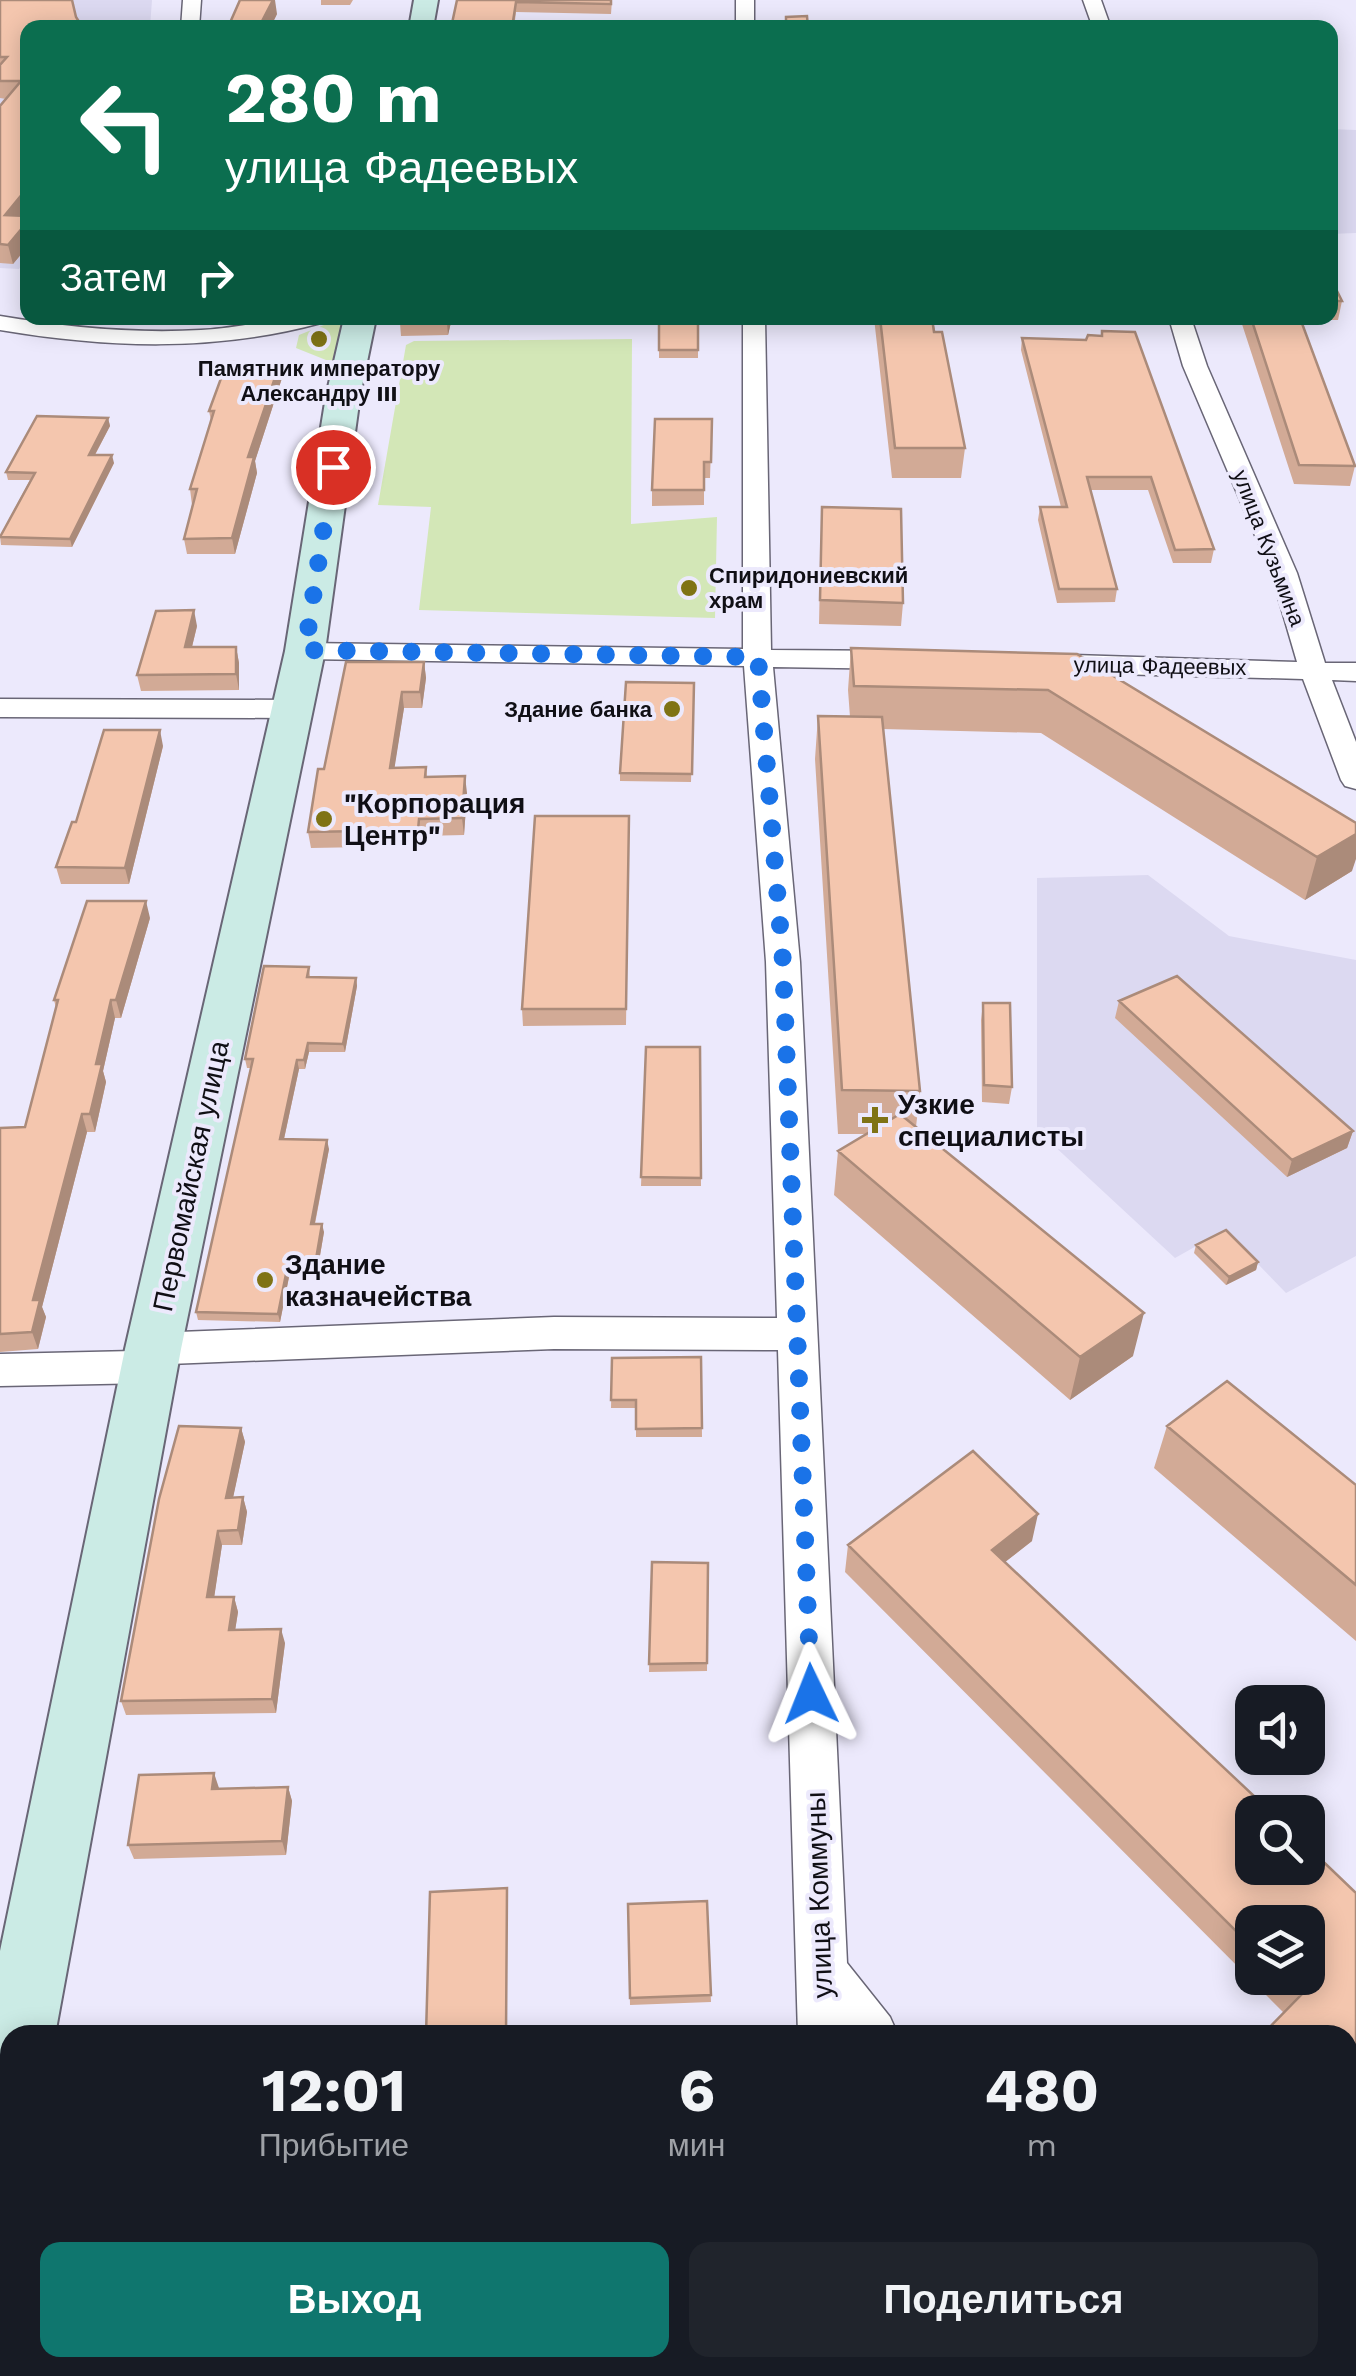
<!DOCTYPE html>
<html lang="ru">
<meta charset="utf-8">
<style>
body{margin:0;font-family:"Work Sans",sans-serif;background:#20242c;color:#f1f3f6;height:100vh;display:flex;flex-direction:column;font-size:38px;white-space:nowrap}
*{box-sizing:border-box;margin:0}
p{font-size:32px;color:#9ea1a6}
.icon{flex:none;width:55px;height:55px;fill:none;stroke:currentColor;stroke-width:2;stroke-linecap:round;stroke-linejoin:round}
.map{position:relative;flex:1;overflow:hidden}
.side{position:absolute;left:0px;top:2025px;width:1358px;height:352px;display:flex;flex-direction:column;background:#171b24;border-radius:30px 30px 0 0;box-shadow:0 5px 25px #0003}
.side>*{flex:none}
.banner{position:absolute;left:20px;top:20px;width:1318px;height:305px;border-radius:20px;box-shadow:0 5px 25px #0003;background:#0b6e4f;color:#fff;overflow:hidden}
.buttons{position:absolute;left:1235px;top:1685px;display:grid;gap:20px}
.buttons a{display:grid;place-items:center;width:90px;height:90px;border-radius:20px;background:#171b24;box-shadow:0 5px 25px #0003;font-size:50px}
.pin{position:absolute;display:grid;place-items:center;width:85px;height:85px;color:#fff;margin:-42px;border:5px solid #fff;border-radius:50%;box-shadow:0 2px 10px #0007}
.me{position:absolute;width:110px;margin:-55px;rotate:358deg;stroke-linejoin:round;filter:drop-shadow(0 0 8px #0008)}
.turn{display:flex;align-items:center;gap:35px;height:210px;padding:0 40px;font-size:45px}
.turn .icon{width:130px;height:130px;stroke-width:2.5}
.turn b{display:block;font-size:70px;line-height:85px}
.then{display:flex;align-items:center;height:95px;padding:0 40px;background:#0003;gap:20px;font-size:38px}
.eta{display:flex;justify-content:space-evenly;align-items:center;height:170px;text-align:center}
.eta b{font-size:60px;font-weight:700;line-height:70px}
.primary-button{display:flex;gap:20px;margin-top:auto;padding:20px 40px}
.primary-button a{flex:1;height:115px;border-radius:20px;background:#0f766e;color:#fff;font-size:40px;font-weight:700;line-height:115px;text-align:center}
.primary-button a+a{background:#20242c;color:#f1f3f6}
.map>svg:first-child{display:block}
</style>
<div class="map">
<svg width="1356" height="2376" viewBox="0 0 1356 2376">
<rect width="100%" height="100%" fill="#ece9fc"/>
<path fill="#dcd9f1" d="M0 0H152L150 27 28 28V257L19 269 0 268Z
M1330 129 1356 130V233L1330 234Z
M1148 875 1229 936 1356 960V1256L1286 1293 1225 1230 1175 1258 1037 1130V878Z"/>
<path fill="#d3e7b7" d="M334 321H346L338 361 326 360 296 348 299 335Z
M632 339 631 524 717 517 715 618 419 610 431 507 378 505 406 345 414 341Z"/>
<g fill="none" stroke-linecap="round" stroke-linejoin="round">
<g stroke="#696676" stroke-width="3">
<path id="minor" d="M183 0H201L199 28H181Z
M736 0H754V28H736Z
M1083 0H1101L1111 28H1093Z
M0 316C66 327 134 334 201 330 242 328 283 315 324 318L321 323C215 352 107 348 0 330Z
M743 318H765L771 650 902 651 912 654 916 660 912 666 902 669 773 667 800 962 847 1963 890 2017 898 2035H798L778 1350 554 1349 169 1364 164 1378 150 1383 0 1386V1354L134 1351 139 1338 153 1333 554 1317 777 1318 766 962 744 666 305 659 295 657 291 651 295 645 305 643 743 649Z
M1169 318H1191L1207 366 1297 573 1325 663H1356V681L1332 680 1356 742V789L1345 786 1341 780 1303 679 1042 672 1032 669 1028 663 1032 657 1042 654 1297 662 1271 573 1183 366Z
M0 699 291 700 301 703 306 709 301 715 291 718 0 717Z
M811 2368H869L870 2376H812Z
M1132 2368H1194L1198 2376H1135Z"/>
</g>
<g stroke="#696676" stroke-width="4">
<path id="secondary" d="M414 0H438L433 28H409Z
M344 318H376L360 396 325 651 181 1349 55 2035H10V2164L0 2169V1951L125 1349 285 651 326 396Z"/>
</g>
<use href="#minor" fill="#fff" fill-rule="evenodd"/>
<use href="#secondary" fill="#cbebe5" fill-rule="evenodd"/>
</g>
<path fill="#d2aa96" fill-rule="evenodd" d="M0 0 28 28V212L24 216H28V246L13 264 0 263V106L6 99 0 98Z
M321 0H353L350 5H321Z
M457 0H612L611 14 516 12 514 28H451Z
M277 14 270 28H229V25Z
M1330 277 1342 301 1338 320H1301L1355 466 1350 486 1294 484 1240 318H1330Z
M68 318H124L122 322 69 321Z
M452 318 448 335 401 336 400 323Z
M659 318H698V358H659Z
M874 318H932L965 448 961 478H892Z
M1102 331 1214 549 1211 563H1173L1148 490H1090L1117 589 1115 602 1057 603 1038 520 1040 507H1061L1021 350 1022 338 1086 340 1101 336Z
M280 363 282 378 255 461 257 473 235 554H187L184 539 192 505 190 489 211 421 209 411Z
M108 418 110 426 95 455 114 463 72 547 1 545 0 536 30 480H8L6 472Z
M712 419 710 478H704V505L652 506V490Z
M821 530 903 603 901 626 819 624Z
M197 626 192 647H236L239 663V690L141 691 137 675Z
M851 648 1077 654 1352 871 1305 900 1041 733 883 729 920 1091 916 1127 1133 1356 1070 1400 834 1195 838 1151 867 1134H838L815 759 818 716 850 717 848 690Z
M424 662 426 678 422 708H404L394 768 426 767 427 777 467 793 464 835 421 836 420 846 311 848 308 832 324 769Z
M694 683 691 782 620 781V773Z
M163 746 129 884H61L56 867 76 822Z
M629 816 626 1025 523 1026 522 1009Z
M150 918 121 1018H115L103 1071 106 1082 95 1132H87L42 1307 46 1317 38 1349 0 1352V1128L25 1127 56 1008 54 1000Z
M309 967 310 977 356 978 357 986 345 1052H309L305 1069H299L284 1139 329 1149 315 1224 324 1232 317 1273 290 1272 280 1322 198 1320 196 1312 251 1068H247L245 1059Z
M1119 1001 1353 1131 1347 1148 1287 1177 1115 1018Z
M983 1003 1012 1087 1009 1104 982 1102 981 1020Z
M646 1047H700L701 1186H641Z
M1196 1245 1258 1262 1256 1270 1226 1285 1194 1253Z
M701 1357 702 1437H636V1408H611L612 1358Z
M1167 1426 1356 1485V1641L1154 1468Z
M241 1428 245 1442 233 1497H243L247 1512 242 1545H222L214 1597H234L238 1612 235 1630 285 1643 276 1713 126 1715 121 1701Z
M1032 1541 1005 1562 1356 1893V2316L1348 2307V2035L1284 2013 845 1572 848 1545ZM1252 1922 1308 1978H1252Z
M652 1562 708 1563 707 1671 649 1672Z
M288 1787 292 1801 286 1855 134 1859 128 1845 219 1789Z
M707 1901 711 2002 630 2005 628 1904Z"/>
<path fill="#ab8b7a" d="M273 0H275L277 14 270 28H260V25Z
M28 187V212L9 234 5 215Z
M28 221V246L13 264 8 245Z
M448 318H452L448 335 447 323Z
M280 363 282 378 255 461 257 473 235 554 232 538 248 457Z
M108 418 110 426 91 462 89 455Z
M112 455 114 463 72 547 70 539Z
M194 610 197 626 188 663 185 647Z
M236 647 239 663V690L236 674Z
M424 662 426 678 422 708 420 692Z
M402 692 404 708 392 784 390 768Z
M160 730 163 746 129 884 125 868Z
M465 776 467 793 464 835 462 818Z
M1356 834V859L1352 871 1305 900 1317 857Z
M146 901 150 918 121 1018 116 1000Z
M356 978 357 986 345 1052 343 1044Z
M111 1000 115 1018 103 1071 106 1082 95 1132 90 1114 96 1064Z
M308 1043 309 1052 305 1069 304 1060Z
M297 1060 299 1069 282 1148 280 1139Z
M82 1114 87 1132 42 1307 46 1317 38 1349 32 1332 33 1300Z
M1353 1131 1347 1148 1287 1177 1292 1160Z
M327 1140 329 1149 313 1232 311 1224Z
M322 1224 324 1232 317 1273 315 1265Z
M1258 1262 1256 1270 1226 1285 1229 1277Z
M288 1264 290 1272 280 1322 278 1314Z
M1144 1313 1133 1356 1070 1400 1080 1357Z
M241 1428 245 1442 230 1512 226 1498Z
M243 1497 247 1512 242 1545 238 1530Z
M1038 1514 1032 1541 987 1576 992 1550Z
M218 1531 222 1545 212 1612 207 1597Z
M234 1597 238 1612 233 1644 229 1630Z
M281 1629 285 1643 276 1713 272 1699Z
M214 1773 219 1788 217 1804 212 1789Z
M288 1787 292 1801 286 1855 282 1841Z
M507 1888V2035H506Z"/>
<path fill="#f4c6ae" stroke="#ab8b7a" stroke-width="2.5" d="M0 0H72L76 17 83 28H28V187L5 215 28 216V221L8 245 0 244V106L21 81H0V65L7 57H0Z
M240 0H273L260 25H229Z
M457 0H611V4L516 2 512 28H451Z
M807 16 808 28H786V17Z
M1330 277 1342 301H1330Z
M401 318H448L447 323H400Z
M659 318H698V350H659Z
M880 318H932L934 332H942L965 448H895Z
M1251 318H1300L1355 466 1299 465Z
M1102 331 1135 332 1214 549 1175 550 1151 477H1087L1117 589H1059L1040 507H1067L1022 338 1086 340 1088 335 1102 336Z
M227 362 280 363 248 457H254L232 538 184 539 197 489H190L214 411H209Z
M37 416 108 418 89 455H112L70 539 0 537 35 473 6 472Z
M655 419H712L711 462H704V490H652Z
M822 507 901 509 903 603 820 600Z
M194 610 185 647H236V674L137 675 156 611Z
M851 648 1077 654 1356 823V834L1317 857 1048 690 854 686Z
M346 662H424L420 692H402L390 768 426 767 425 777 465 776 462 818 419 819 418 830 308 832 318 769H324Z
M626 682 694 683 692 774 620 773Z
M818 716 882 717 920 1091 842 1090Z
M104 730H160L125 868 56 867 72 822H76Z
M535 816H629L626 1009H522Z
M87 901H146L116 1000H111L96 1064H102L90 1114H82L33 1300H40L32 1332 0 1334V1128L25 1127 58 1000H54Z
M264 966 309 967 307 977 356 978 343 1044 308 1043 304 1060H297L280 1139 327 1140 311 1224H322L315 1265 288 1264 278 1314 196 1312 253 1059H245Z
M1177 976 1353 1131 1292 1160 1119 1001Z
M983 1003H1010L1012 1087 984 1085Z
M646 1047H700L701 1178 641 1177Z
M900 1114 1144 1313 1080 1357 838 1151Z
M1226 1230 1258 1262 1229 1277 1196 1245Z
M701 1357 702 1428 636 1429V1400H611L612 1358Z
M1227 1381 1356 1485V1585L1167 1426Z
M179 1426 241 1428 226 1498 243 1497 238 1530 218 1531 207 1597H234L229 1630 281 1629 272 1699 121 1701 159 1499Z
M973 1451 1038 1514 992 1550 1271 1812H1252V1868H1308V1847L1356 1893V2283L1348 2274V2035H1262L1301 1995 1283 1978H1308V1922H1252V1947L848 1545Z
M652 1562 708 1563 707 1663 649 1664Z
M214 1773 212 1789 288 1787 282 1841 128 1845 139 1775Z
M507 1888 506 2035H426L430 1892Z
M707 1901 711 1995 630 1998 628 1904Z
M525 2368H722V2376H524Z"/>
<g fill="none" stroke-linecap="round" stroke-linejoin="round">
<path stroke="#1a73e8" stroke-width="18" stroke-dasharray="0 32.4" d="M333 467 305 650 758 657 783 962 811 1694"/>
</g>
<g fill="#7f7315" stroke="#ece9fc" stroke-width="4">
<circle cx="319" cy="339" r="10"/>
<circle cx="689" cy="588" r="10"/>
<circle cx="672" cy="709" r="10"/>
<circle cx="324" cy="819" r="10"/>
<path d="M870 1105h10v10h10v10h-10v10h-10v-10h-10v-10h10z"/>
<circle cx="265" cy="1280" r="10"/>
</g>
<g text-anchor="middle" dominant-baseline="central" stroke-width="8" stroke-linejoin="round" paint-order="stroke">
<g font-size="22" font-weight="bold" fill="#100f15" stroke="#ece9fc">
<text x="319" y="368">Памятник императору<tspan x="319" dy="25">Александру III</tspan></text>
<text x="709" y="575" text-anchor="start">Спиридониевский<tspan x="709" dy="25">храм</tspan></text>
<text x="652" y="709" text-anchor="end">Здание банка</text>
</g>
<g font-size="22" fill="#100f15" stroke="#ece9fc">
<text transform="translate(1269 548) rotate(69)">улица Кузьмина</text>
<text transform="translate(1160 666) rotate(1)">улица Фадеевых</text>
</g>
<g font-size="28" font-weight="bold" fill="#100f15" stroke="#ece9fc" text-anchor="start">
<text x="344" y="803">"Корпорация<tspan x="344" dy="32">Центр"</tspan></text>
<text x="898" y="1104">Узкие<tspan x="898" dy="32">специалисты</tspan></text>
<text x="285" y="1264">Здание<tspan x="285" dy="32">казначейства</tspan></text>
</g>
<g font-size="28" fill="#100f15" stroke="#ece9fc">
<text transform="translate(191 1176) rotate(-78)">Первомайская улица</text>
<text transform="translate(819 1895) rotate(-92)">улица Коммуны</text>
</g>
</g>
</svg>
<div class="buttons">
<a><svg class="icon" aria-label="sound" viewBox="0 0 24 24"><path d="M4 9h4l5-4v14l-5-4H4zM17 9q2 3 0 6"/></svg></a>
<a><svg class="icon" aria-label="search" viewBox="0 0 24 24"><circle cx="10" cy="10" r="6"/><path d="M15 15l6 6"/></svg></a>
<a><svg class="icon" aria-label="layers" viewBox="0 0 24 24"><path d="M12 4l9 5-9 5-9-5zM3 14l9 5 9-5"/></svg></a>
</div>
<div class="pin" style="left:333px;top:467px;background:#d93025"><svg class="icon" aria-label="arrive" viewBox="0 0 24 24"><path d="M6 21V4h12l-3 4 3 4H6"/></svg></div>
<svg class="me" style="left:811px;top:1694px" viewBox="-20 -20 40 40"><path d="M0-17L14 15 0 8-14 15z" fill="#1a73e8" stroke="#fff" stroke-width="4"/></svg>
<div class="banner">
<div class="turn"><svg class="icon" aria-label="left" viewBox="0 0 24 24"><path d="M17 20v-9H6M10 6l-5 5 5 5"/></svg><div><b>280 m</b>улица Фадеевых</div></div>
<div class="then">Затем<svg class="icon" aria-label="right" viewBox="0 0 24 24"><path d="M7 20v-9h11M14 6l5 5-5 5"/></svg></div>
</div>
<section class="side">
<div class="eta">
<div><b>12:01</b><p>Прибытие</p></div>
<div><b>6</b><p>мин</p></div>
<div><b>480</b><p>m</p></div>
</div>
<div class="primary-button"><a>Выход</a><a>Поделиться</a></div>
</section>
</div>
